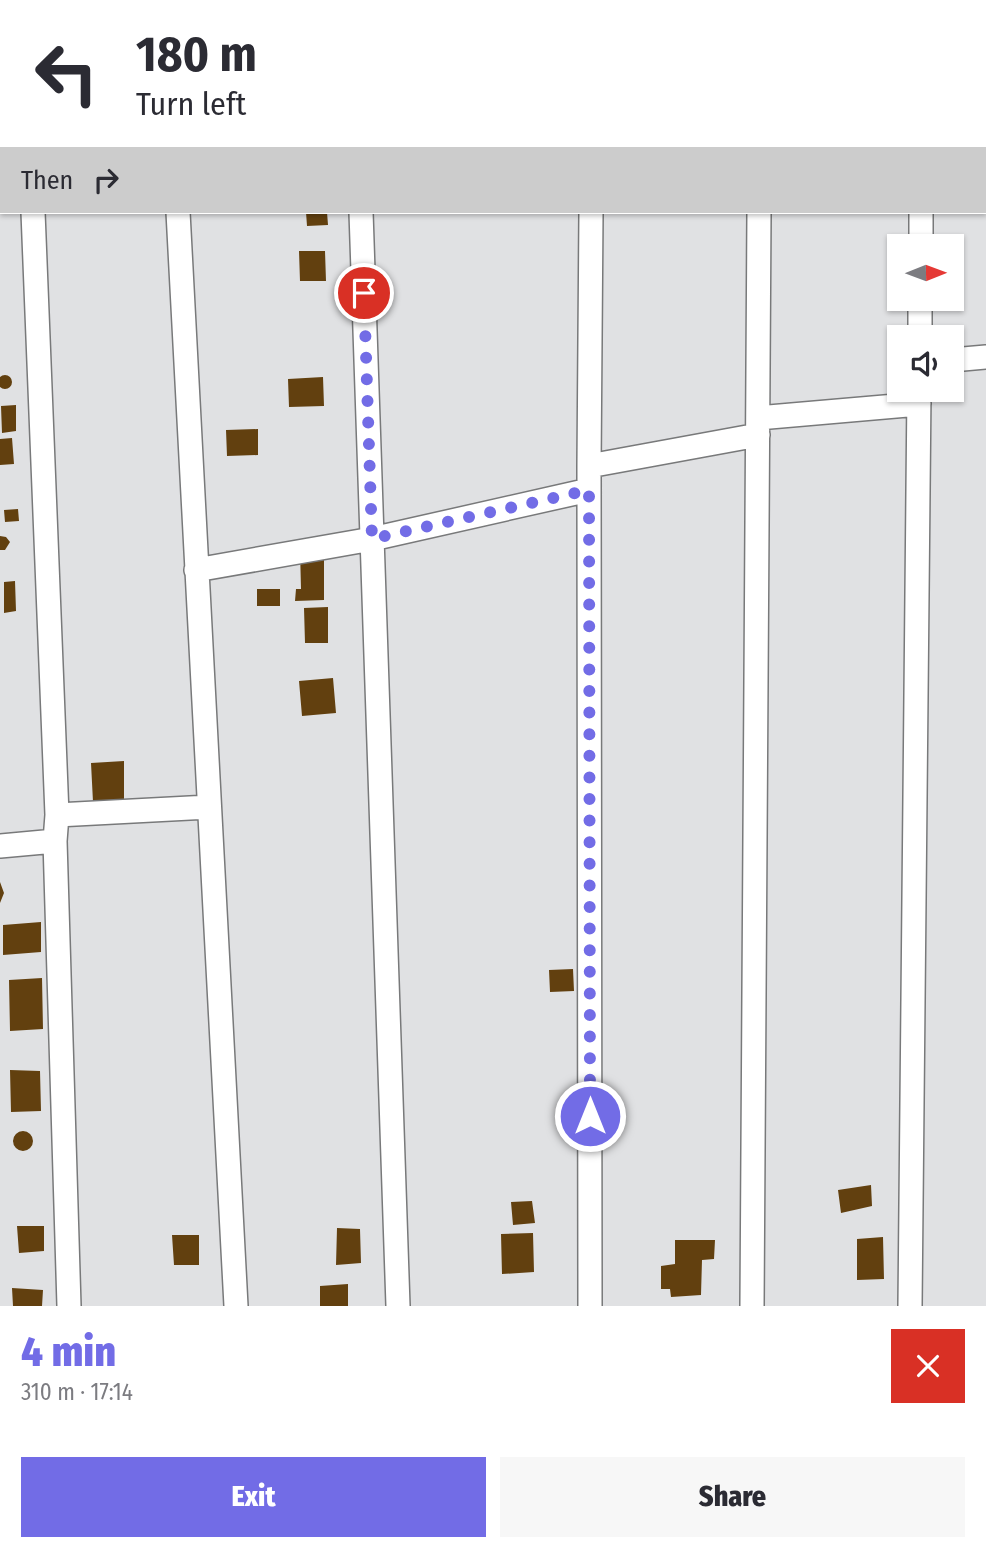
<!DOCTYPE html>
<meta charset="utf-8">
<style>
body{margin:0;font-family:"Fira Sans Condensed",sans-serif;background:#f7f7f7;color:#2b2b33;height:100vh;display:flex;flex-direction:column;font-size:26px;white-space:nowrap}
*{box-sizing:border-box;margin:0}
p{font-size:23px;color:#7c7c81}
.icon{flex:none;width:38px;height:38px;fill:none;stroke:currentColor;stroke-width:2;stroke-linecap:round;stroke-linejoin:round}
.map{position:relative;height:1306px;overflow:hidden}
.details{display:flex;flex-direction:column;background:#fff;flex:1}
.details>*{flex:none}
.hud{position:absolute;left:0px;top:0px;width:987px;height:214px;box-shadow:0 2px 5px #0004;background:#fff;color:#2b2b33;overflow:hidden}
.needle{width:46px;rotate:89deg}
.fabs{position:absolute;left:887px;top:234px;display:grid;gap:14px}
.fabs a{display:grid;place-items:center;width:77px;height:77px;border-radius:0px;background:#fff;box-shadow:0 2px 5px #0004;font-size:35px}
.pin{position:absolute;display:grid;place-items:center;width:60px;height:60px;color:#fff;margin:-30px;border:4px solid #fff;border-radius:50%;box-shadow:0 2px 7px #0007}
.me{position:absolute;width:77px;margin:-38px;rotate:0deg;stroke-linejoin:round;filter:drop-shadow(0 0 5px #0008)}
.turn{display:flex;align-items:center;gap:24px;height:147px;padding:0 21px;font-size:32px}
.turn .icon{width:91px;height:91px;stroke-width:2.5}
.turn b{display:block;font-size:49px;line-height:60px}
.then{display:flex;align-items:center;height:66px;padding:0 21px;background:#0003;gap:14px;font-size:26px}
.round{display:grid;place-items:center;flex:none;width:74px;height:74px;border-radius:0px;background:#f7f7f7}
.headline{display:flex;align-items:center;justify-content:space-between;height:119px;padding:0 21px}
h1{font-size:42px;font-weight:800;line-height:52px;color:#726ce6}
.action{display:flex;gap:14px;margin-top:auto;padding:14px 21px}
.action a{flex:1;height:80px;border-radius:0px;background:#726ce6;color:#fff;font-size:28px;font-weight:800;line-height:80px;text-align:center}
.action a+a{background:#f7f7f7;color:#2b2b33}
.map>svg:first-child{display:block}
</style>
<div class="map">
<svg width="986" height="1306" viewBox="0 0 986 1306">
<rect width="100%" height="100%" fill="#e0e1e3"/>
<path fill="#62400f" d="M306 212H327L328 225 307 226Z
M299 251H325L326 281H300Z
M-2 382a7 7 0 1 1 14 0a7 7 0 1 1-14 0Z
M323 377 324 406 289 407 288 379Z
M16 405V431L2 433 1 406Z
M258 429V455L227 456 226 430Z
M12 438 14 464 0 465V439Z
M18 509 19 521 5 522 4 510Z
M0 536 6 537 10 542 5 550H0Z
M300 550H324V600L295 601 296 589H301Z
M15 581 16 611 4 613V582Z
M257 589H280V606H257Z
M328 607V643H305L304 608Z
M333 678 336 713 302 716 299 681Z
M124 761V801L93 802 91 763Z
M0 882 4 893 0 903Z
M41 922V952L3 955V925Z
M573 969 574 991 550 992 549 970Z
M42 978 43 1029 10 1031 9 980Z
M10 1070 40 1071 41 1111 11 1112Z
M13 1141a10 10 0 1 1 20 0a10 10 0 1 1-20 0Z
M871 1185 872 1206 841 1213 838 1190Z
M532 1201 535 1223 513 1225 511 1202Z
M17 1226H44V1251L19 1253Z
M337 1228 360 1229 361 1263 336 1265Z
M533 1233 534 1272 502 1274 501 1234Z
M172 1235H199V1265H174Z
M883 1237 884 1279 857 1280V1239Z
M675 1240H715L714 1259 702 1260 701 1295 671 1297 670 1289H661V1266L675 1264Z
M348 1284V1306H320V1286Z
M12 1288 43 1290 42 1306H13Z"/>
<g fill="none" stroke-linecap="round" stroke-linejoin="round">
<g stroke="#78797a" stroke-width="26">
<path id="street" d="M25 0V2
M167 0V2
M593 2V0
M760 2V0
M924 2V0
M33 212 57 815 55 841 69 1306
M178 212 236 1306
M361 212 398 1306
M921 247V212
M920 338V299
M952 360 986 357
M758 418 919 404
M589 466 758 435
M196 570 372 539 589 490
M57 815 209 807
M0 846 55 841
M590 1306 589 466 591 212
M752 1306 759 212
M910 1306 919 390"/>
</g>
<use href="#street" stroke="#fff" stroke-width="23"/>
</g>
<g fill="none" stroke-linecap="round" stroke-linejoin="round">
<path stroke="#726ce6" stroke-width="12" stroke-dasharray="0 21.6" d="M364 293 372 539 589 490 590 1116"/>
</g>
</svg>
<div class="fabs">
<a><svg class="needle" viewBox="-14 -14 28 28"><path d="M0-13l5 13h-10z" fill="#e53935"/><path d="M0 13l5-13h-10z" fill="#7c7c81"/></svg></a>
<a><svg class="icon" aria-label="sound" viewBox="0 0 24 24"><path d="M4 9h4l5-4v14l-5-4H4zM17 9q2 3 0 6"/></svg></a>
</div>
<div class="pin" style="left:364px;top:293px;background:#d93025"><svg class="icon" aria-label="arrive" viewBox="0 0 24 24"><path d="M6 21V4h12l-3 4 3 4H6"/></svg></div>
<svg class="me" style="left:590px;top:1116px" viewBox="-20 -20 40 40"><circle r="17" fill="#726ce6" stroke="#fff" stroke-width="3"/><path d="M0-11L8 9 0 5-8 9z" fill="#fff"/></svg>
<div class="hud">
<div class="turn"><svg class="icon" aria-label="left" viewBox="0 0 24 24"><path d="M17 20v-9H6M10 6l-5 5 5 5"/></svg><div><b>180 m</b>Turn left</div></div>
<div class="then">Then<svg class="icon" aria-label="right" viewBox="0 0 24 24"><path d="M7 20v-9h11M14 6l5 5-5 5"/></svg></div>
</div>
</div>
<section class="details">
<div class="headline"><div><h1>4 min</h1><p>310 m · 17:14</p></div><a class="round" style="background:#d93025;color:#fff"><svg class="icon" aria-label="close" viewBox="0 0 24 24"><path d="M6 6l12 12M18 6L6 18"/></svg></a></div>
<div class="action"><a>Exit</a><a>Share</a></div>
</section>
